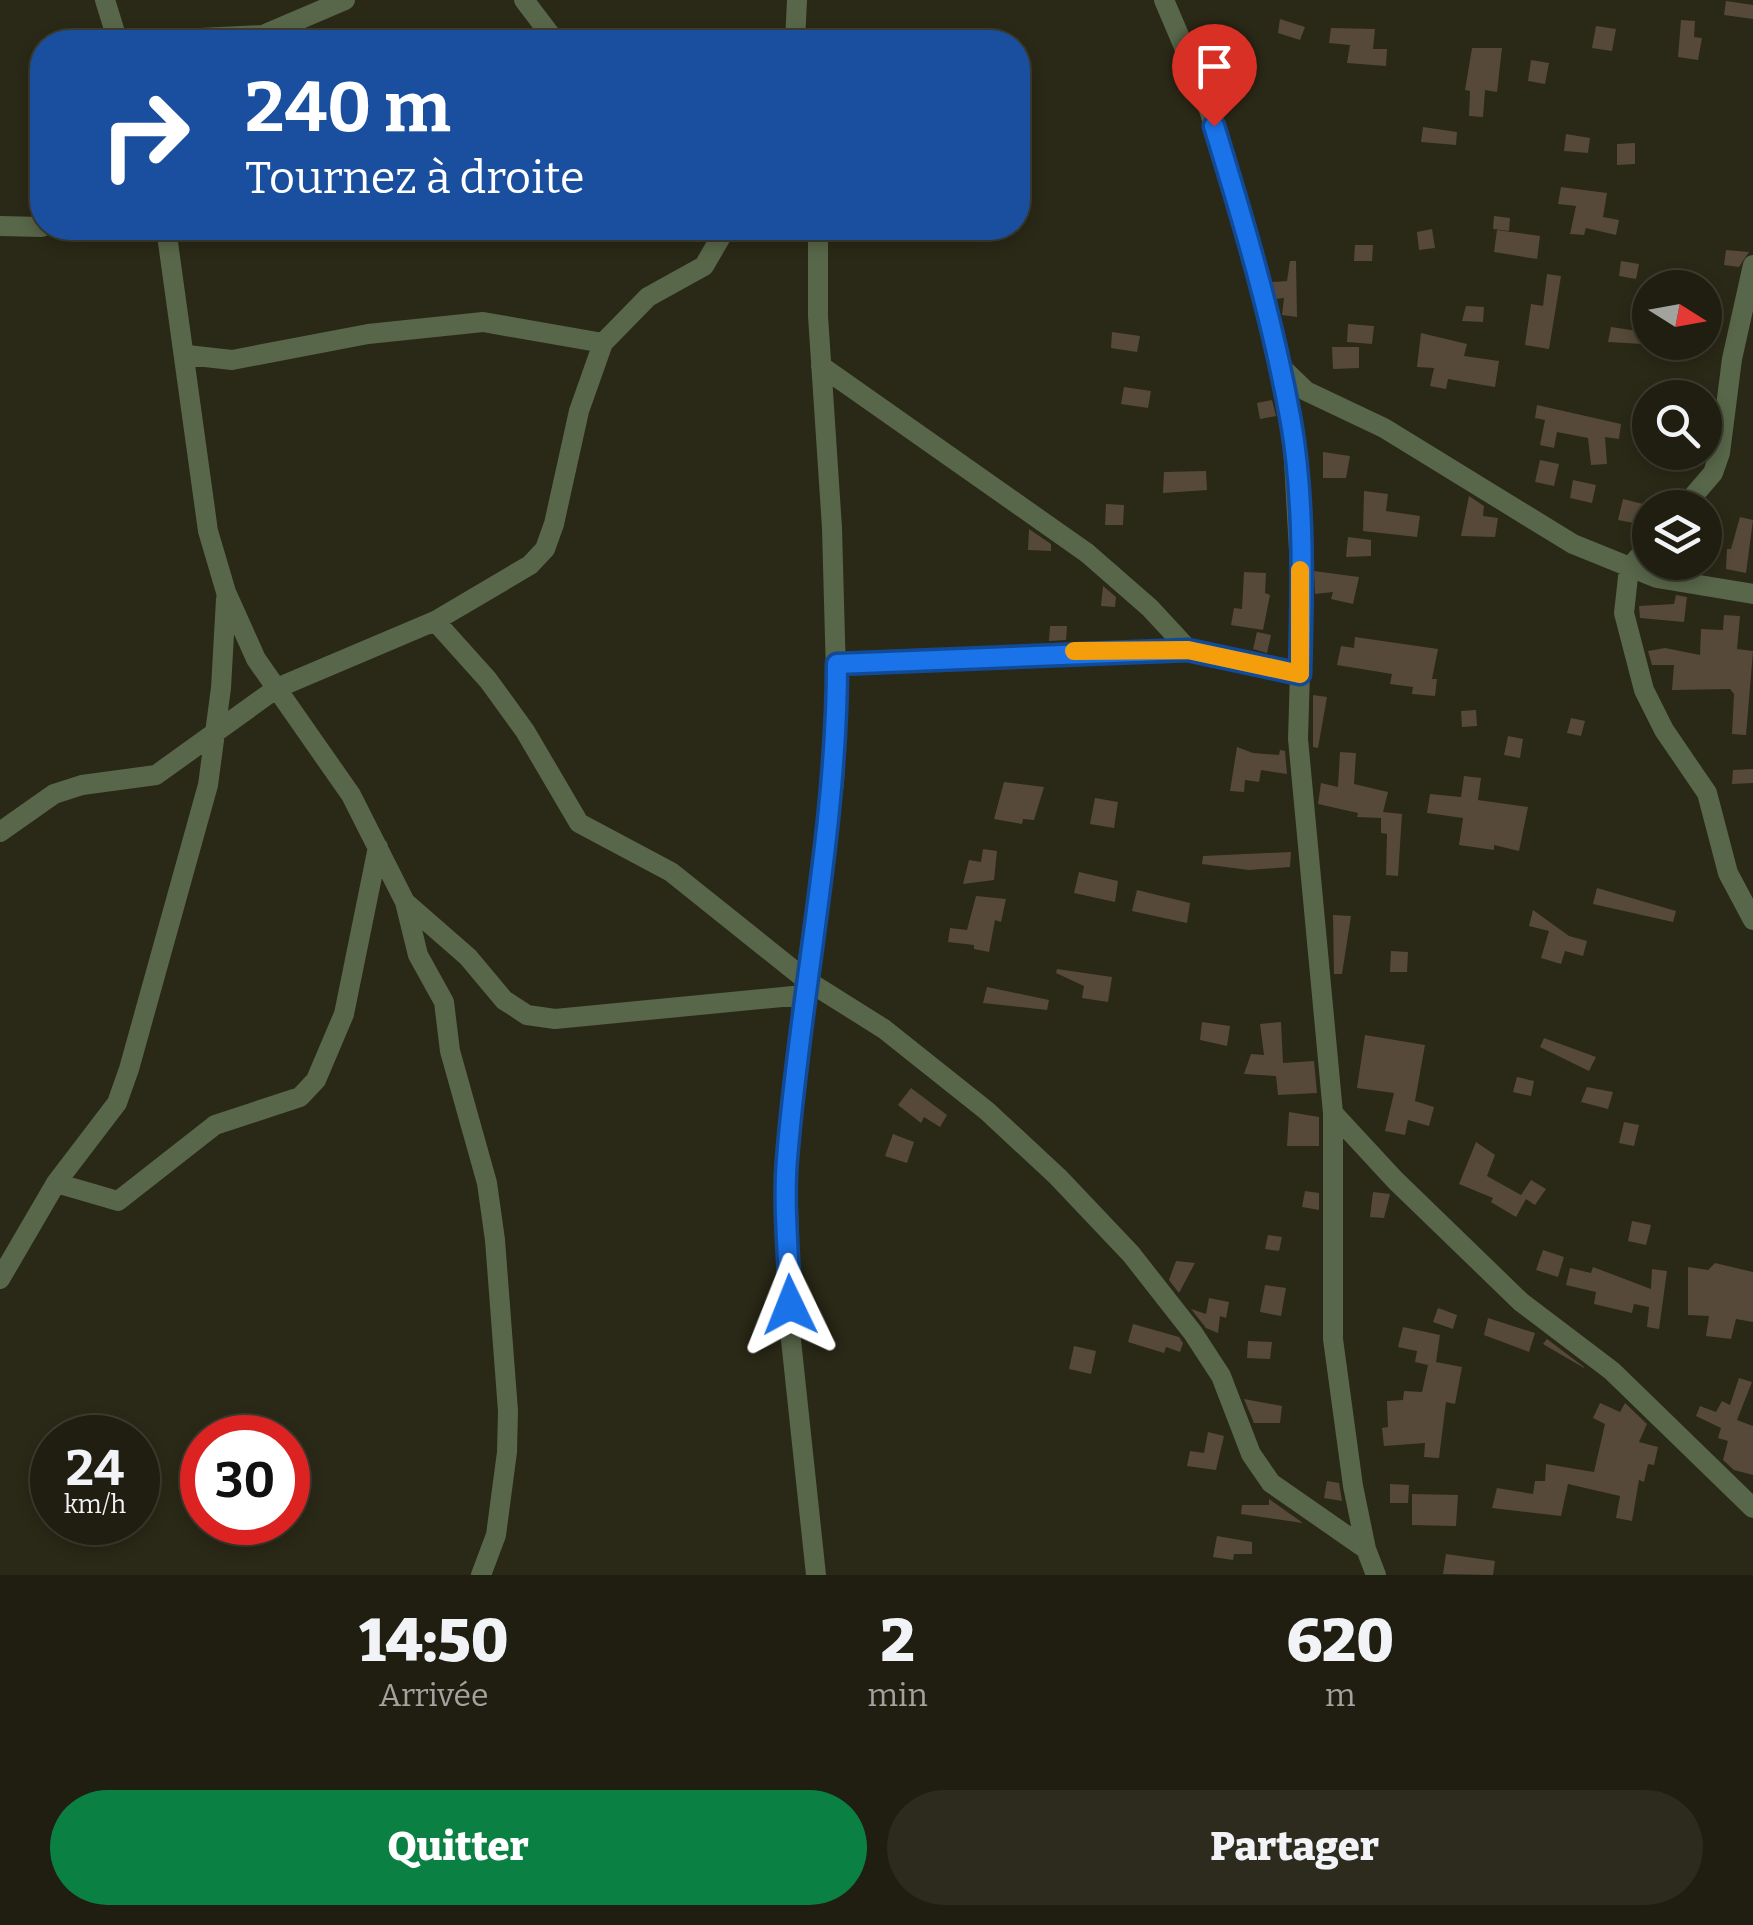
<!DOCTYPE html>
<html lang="fr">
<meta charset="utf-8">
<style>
body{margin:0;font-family:Bitter,serif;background:#2d2b1e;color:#f1f3f6;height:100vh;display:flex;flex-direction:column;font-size:38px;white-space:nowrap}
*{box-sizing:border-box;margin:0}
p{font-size:32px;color:#a2a29f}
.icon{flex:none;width:55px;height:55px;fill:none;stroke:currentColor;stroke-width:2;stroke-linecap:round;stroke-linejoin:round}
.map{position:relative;height:1575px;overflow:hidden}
.panel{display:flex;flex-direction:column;background:#201e10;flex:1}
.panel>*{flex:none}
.guide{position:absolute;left:30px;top:30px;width:1000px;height:210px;border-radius:40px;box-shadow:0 5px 15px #0003,0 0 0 2px #3d3c30;background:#1a4fa0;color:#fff;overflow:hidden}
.needle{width:65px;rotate:101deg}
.fabs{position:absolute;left:1632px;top:270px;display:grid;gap:20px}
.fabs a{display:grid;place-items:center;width:90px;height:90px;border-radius:50%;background:#201e10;box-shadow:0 5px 15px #0003,0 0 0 2px #3d3c30;font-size:50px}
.speed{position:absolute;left:30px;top:1415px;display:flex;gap:20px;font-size:50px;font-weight:700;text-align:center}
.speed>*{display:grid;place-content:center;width:130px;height:130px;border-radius:50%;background:#201e10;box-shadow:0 5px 15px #0003,0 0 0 2px #3d3c30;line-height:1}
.speed small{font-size:25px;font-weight:400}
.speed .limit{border:15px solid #d22;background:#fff;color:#111}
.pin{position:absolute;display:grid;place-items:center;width:85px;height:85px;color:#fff;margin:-102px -42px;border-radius:50% 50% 50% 0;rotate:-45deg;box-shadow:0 0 10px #0007}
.pin .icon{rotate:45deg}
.me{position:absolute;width:110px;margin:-55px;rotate:358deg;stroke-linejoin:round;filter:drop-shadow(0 0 8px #0008)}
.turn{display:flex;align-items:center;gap:35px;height:210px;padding:0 50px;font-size:45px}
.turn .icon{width:130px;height:130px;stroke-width:2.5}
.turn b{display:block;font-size:70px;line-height:85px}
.eta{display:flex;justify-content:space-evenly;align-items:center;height:170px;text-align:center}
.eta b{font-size:60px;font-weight:800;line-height:70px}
.cta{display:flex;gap:20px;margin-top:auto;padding:20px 50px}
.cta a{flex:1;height:115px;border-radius:60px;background:#0b8043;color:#fff;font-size:40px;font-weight:800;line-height:115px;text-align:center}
.cta a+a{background:#2d2b1e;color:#f1f3f6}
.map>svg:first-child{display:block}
</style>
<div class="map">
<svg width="1753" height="1575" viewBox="0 0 1753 1575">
<rect width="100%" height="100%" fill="#2a2816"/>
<path fill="#56493a" d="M1726 1 1753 5V19L1724 15Z
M1280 19 1305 27 1300 40 1278 33Z
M1681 20 1695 21 1694 37 1702 38 1698 60 1678 57Z
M1596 26 1616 29 1612 51 1592 48Z
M1331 28 1375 29 1373 49H1387L1386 66 1347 63 1350 45 1329 43Z
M1472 48H1502L1497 92 1485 90 1483 117 1469 116 1470 91 1465 90Z
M1531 60 1549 63 1545 84 1528 81Z
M1423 127 1457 132 1456 145 1421 142Z
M1566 134 1590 138 1588 153 1564 151Z
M1635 143V164L1617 165V144Z
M1561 187 1607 193 1603 217 1619 220 1616 235 1586 228 1584 235 1570 234 1576 206 1558 204Z
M1494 216 1510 218 1509 231 1493 229Z
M1432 229 1435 248 1419 250 1417 232Z
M1497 230 1540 236 1537 259 1494 252Z
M1355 245H1373L1372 261H1354Z
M1726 250 1749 252 1739 267 1724 265Z
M1290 261H1296L1297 317 1282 315 1284 298 1276 299 1272 282 1287 281Z
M1621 261 1639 264 1636 279 1619 276Z
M1547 274 1561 276 1549 349 1525 345 1531 304 1543 306Z
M1466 306 1484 307 1483 322 1462 321Z
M1348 324 1374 326 1372 344 1347 342Z
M1611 327 1650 333V342L1659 345 1608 342Z
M1112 332 1140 336 1137 352 1111 348Z
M1421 333 1467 344 1464 356 1499 361 1495 387 1448 379 1446 389 1430 386 1434 368 1417 367Z
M1332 347H1359V368L1333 369Z
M1124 387 1151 391 1148 408 1121 404Z
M1272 400 1276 416 1260 419 1257 403Z
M1537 405 1621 424 1619 439 1605 437 1607 464 1591 465 1588 438 1557 432 1554 448 1540 445 1545 420 1535 418Z
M1323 452 1350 456 1346 478H1323Z
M1540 460 1559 464 1554 486 1535 482Z
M1206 471 1207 490 1163 493 1164 472Z
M1573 480 1596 485 1592 503 1570 498Z
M1364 491 1388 494 1386 511 1420 516 1417 537 1363 531Z
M1469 496 1484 506 1483 516 1498 518 1495 537 1461 536Z
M1623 499 1643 504 1639 524 1618 520Z
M1106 504 1124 505 1123 525H1105Z
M1740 517 1753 520 1746 573 1726 569 1727 549H1731Z
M1029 529 1051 544V551L1028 550Z
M1348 537 1371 540V556L1346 557Z
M1314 571 1359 577 1353 604 1331 599 1333 592 1315 594Z
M1244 572 1266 573 1265 593 1270 595 1263 630 1231 625 1234 608 1242 609Z
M1103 586 1116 597 1115 607 1101 606Z
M1676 595 1687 597 1684 622 1640 618 1639 606 1674 604Z
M1724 615 1740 616 1737 649 1753 651 1746 735 1732 734 1734 694 1730 689 1672 690 1674 665H1652L1648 651 1665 648 1700 655 1701 629 1723 630Z
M1050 626H1067L1066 640 1049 641Z
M1257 632 1271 635 1267 653 1253 649Z
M1355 637 1438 649 1432 679H1437L1435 696 1412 694 1413 687 1390 684 1392 674 1337 665 1341 646 1354 648Z
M1313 695 1327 697 1318 748 1313 747Z
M1476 710 1477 726 1462 727 1461 711Z
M1571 718 1585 721 1581 736 1567 733Z
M1508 736 1523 739 1520 758 1504 755Z
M1237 747 1253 753 1279 755 1280 750 1285 751 1287 774 1261 770 1259 782 1245 780 1244 792 1230 791Z
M1340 752 1356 753 1354 784 1388 792 1383 812 1402 814 1398 876 1386 875 1387 834 1381 833V818L1357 817 1358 813 1318 804 1321 783 1338 787Z
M1753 769V783L1732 784 1733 770Z
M1464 776 1481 778 1478 800 1528 807 1519 851 1494 845V850L1459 845 1463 818 1427 813 1430 794 1461 797Z
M1004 782 1044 787 1034 820 1023 819 1022 824 994 819Z
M1095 798 1118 802 1114 828 1090 824Z
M983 849 997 851 994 880 963 884 969 860 981 862Z
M1291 852 1290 867 1249 870 1202 864 1203 856Z
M1079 872 1118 881 1115 902 1074 893Z
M1597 888 1676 911 1673 922 1593 904Z
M1137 890 1190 903 1187 923 1132 911Z
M976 896 1006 899 1001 922 995 920 989 952 974 949V945L948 942 950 928 967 930Z
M1533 910 1569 936 1587 941 1583 956 1565 951 1561 964 1541 958 1549 931 1529 926Z
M1333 915 1351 916 1342 974H1334Z
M1391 951 1408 952 1407 972H1390Z
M1057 969 1112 977 1108 1002 1082 998 1084 986 1056 973Z
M987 987 1049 1000 1047 1010 983 1003Z
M1202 1022 1230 1026 1227 1046 1200 1040Z
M1281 1022 1283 1063 1314 1061 1317 1093 1278 1095 1276 1076 1244 1074 1251 1054 1264 1055 1260 1024Z
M1365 1035 1425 1045 1415 1101 1434 1107 1429 1126 1408 1120 1405 1135 1385 1131 1394 1093 1357 1088Z
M1544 1038 1596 1057 1589 1071 1540 1047Z
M1517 1077 1534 1081 1531 1096 1513 1092Z
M1587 1087 1613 1092 1608 1109 1581 1102Z
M911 1088 947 1115 940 1127 924 1117 921 1123 898 1105Z
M1289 1112 1319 1117V1146H1287Z
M1624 1122 1639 1125 1634 1146 1619 1143Z
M893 1134 914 1142 907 1163 885 1156Z
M1476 1142 1495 1155 1487 1176 1521 1195 1531 1180 1546 1189 1535 1205 1526 1199 1516 1217 1491 1202 1493 1198 1459 1184Z
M1305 1191 1319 1193V1210L1302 1207Z
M1373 1192 1390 1194 1384 1218 1370 1217Z
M1632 1221 1651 1225 1646 1245 1628 1241Z
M1268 1235 1282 1237 1279 1251 1265 1249Z
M1543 1250 1564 1257 1558 1277 1536 1270Z
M1176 1261 1195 1263 1179 1293 1169 1280Z
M1715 1263 1753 1272V1322L1736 1319 1731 1339 1706 1336 1709 1316 1688 1315V1267L1708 1270Z
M1593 1267 1651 1289 1652 1269 1667 1271 1659 1329 1647 1327 1649 1307 1634 1304 1632 1313 1594 1304 1596 1292 1566 1285 1570 1268 1591 1273Z
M1265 1285 1286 1288 1281 1316 1260 1312Z
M1209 1298 1229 1302 1226 1318 1220 1316 1218 1333 1206 1328 1191 1309 1206 1314Z
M1438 1308 1457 1315 1453 1329 1433 1322Z
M1488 1318 1535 1333 1529 1352 1484 1335Z
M1133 1324 1179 1337 1183 1343 1180 1352 1166 1347 1164 1353 1128 1342Z
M1403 1327 1440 1335 1436 1362 1462 1367 1455 1404 1446 1402 1439 1458 1424 1457 1425 1443 1384 1446 1382 1428 1388 1427 1387 1401 1403 1400 1404 1391 1422 1392 1428 1365 1415 1362 1417 1351 1398 1347Z
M1547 1339 1584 1367V1368L1543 1344Z
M1248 1341 1272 1342 1270 1359 1247 1358Z
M1074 1346 1096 1351 1091 1374 1069 1369Z
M1739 1378 1752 1382 1737 1420 1753 1426V1475L1734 1470 1723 1460 1728 1441 1718 1438 1721 1428 1696 1416 1700 1406 1716 1412 1722 1401 1730 1405Z
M1244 1399 1282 1406 1280 1423H1254Z
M1600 1403 1620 1412 1625 1403 1647 1424 1639 1442 1658 1447 1654 1465 1648 1464 1644 1482 1639 1480 1632 1521 1616 1518 1620 1496 1568 1484 1561 1516 1492 1508 1497 1488 1533 1494 1535 1481H1545L1546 1464 1594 1472 1605 1424 1593 1418Z
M1208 1432 1224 1436 1216 1470 1187 1466 1190 1451 1204 1453Z
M1327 1481 1339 1483 1342 1501 1324 1498Z
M1390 1484 1409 1485 1408 1503H1390Z
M1412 1494 1458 1495 1456 1526 1412 1525Z
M1269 1499 1303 1523 1241 1514 1242 1505H1269Z
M1217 1536 1252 1542V1554H1234L1233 1560 1213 1557Z
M1446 1554 1495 1561 1493 1575 1443 1574Z"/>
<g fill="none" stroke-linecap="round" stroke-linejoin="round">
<path stroke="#586649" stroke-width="20" d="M105 0 118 42
M524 0 556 42
M1164 0 1204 94 1244 221 1292 425 1302 605 1298 739 1333 1113V1339L1353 1486 1366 1549 1376 1575
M118 42 263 35 345 0
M795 42 797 0
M0 226 42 227
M166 228 208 531 226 592 256 659 351 795 405 902 468 957 504 1000 527 1015 555 1019 803 995
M187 355 232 360 368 334 483 322 603 343
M821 366 1087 553 1150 608 1188 649
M1280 366 1306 391 1384 428 1573 544 1657 578 1753 594
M1683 508 1713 473 1720 453 1732 359 1753 265
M1650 544 1629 568 1624 613 1644 690 1664 730 1707 793 1728 873 1753 920
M435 621 488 680 525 731 579 823 671 872 806 980 884 1029 987 1111 1058 1177 1131 1254 1193 1333 1221 1376 1251 1454 1271 1483 1366 1549
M837 664 1188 649 1300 674
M0 832 54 794 82 785 156 775 277 688 435 621 530 565 545 549 554 524 579 411 603 343 648 297 704 266 726 228
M405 902 418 955 444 1002 450 1051 487 1183 495 1240 508 1411 507 1452 496 1535 481 1575
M1333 1113 1395 1180 1521 1302 1612 1371 1753 1508
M56 1183 118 1201 215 1125 300 1097 316 1080 344 1014 378 847
M0 1279 56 1183 117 1103 129 1069 208 785 221 688 226 599
M816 1575 791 1340 787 1161 803 995 834 782 837 712 832 528 818 316V228"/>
</g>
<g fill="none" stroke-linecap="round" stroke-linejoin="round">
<g stroke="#114b97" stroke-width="25">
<path id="route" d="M790 1305C789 1257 783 1207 787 1159 800 994 837 830 837 664L1188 650 1300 674C1302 593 1305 503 1291 422 1273 321 1244 223 1214 126"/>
</g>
<use href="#route" stroke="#1a73e8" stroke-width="18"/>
<path stroke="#f59e0b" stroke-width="18" d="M1074 651 1188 650 1300 674V570"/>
</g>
</svg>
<div class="fabs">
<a><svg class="needle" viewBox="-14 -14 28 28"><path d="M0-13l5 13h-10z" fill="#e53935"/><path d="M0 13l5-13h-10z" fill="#a2a29f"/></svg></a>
<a><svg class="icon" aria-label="search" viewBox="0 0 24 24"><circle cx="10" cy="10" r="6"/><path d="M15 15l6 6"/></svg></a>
<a><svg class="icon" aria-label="layers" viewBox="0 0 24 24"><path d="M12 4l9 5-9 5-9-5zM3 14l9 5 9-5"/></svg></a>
</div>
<div class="speed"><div>24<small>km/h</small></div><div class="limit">30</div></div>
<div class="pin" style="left:1214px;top:126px;background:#d93025"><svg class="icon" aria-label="arrive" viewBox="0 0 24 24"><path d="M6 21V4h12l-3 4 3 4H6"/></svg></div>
<svg class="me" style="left:790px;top:1305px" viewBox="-20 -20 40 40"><path d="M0-17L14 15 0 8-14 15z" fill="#1a73e8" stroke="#fff" stroke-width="4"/></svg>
<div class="guide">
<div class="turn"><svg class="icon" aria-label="right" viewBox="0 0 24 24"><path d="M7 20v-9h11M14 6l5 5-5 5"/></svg><div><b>240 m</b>Tournez à droite</div></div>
</div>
</div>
<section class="panel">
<div class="eta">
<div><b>14:50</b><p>Arrivée</p></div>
<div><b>2</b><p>min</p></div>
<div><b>620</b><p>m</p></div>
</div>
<div class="cta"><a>Quitter</a><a>Partager</a></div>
</section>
